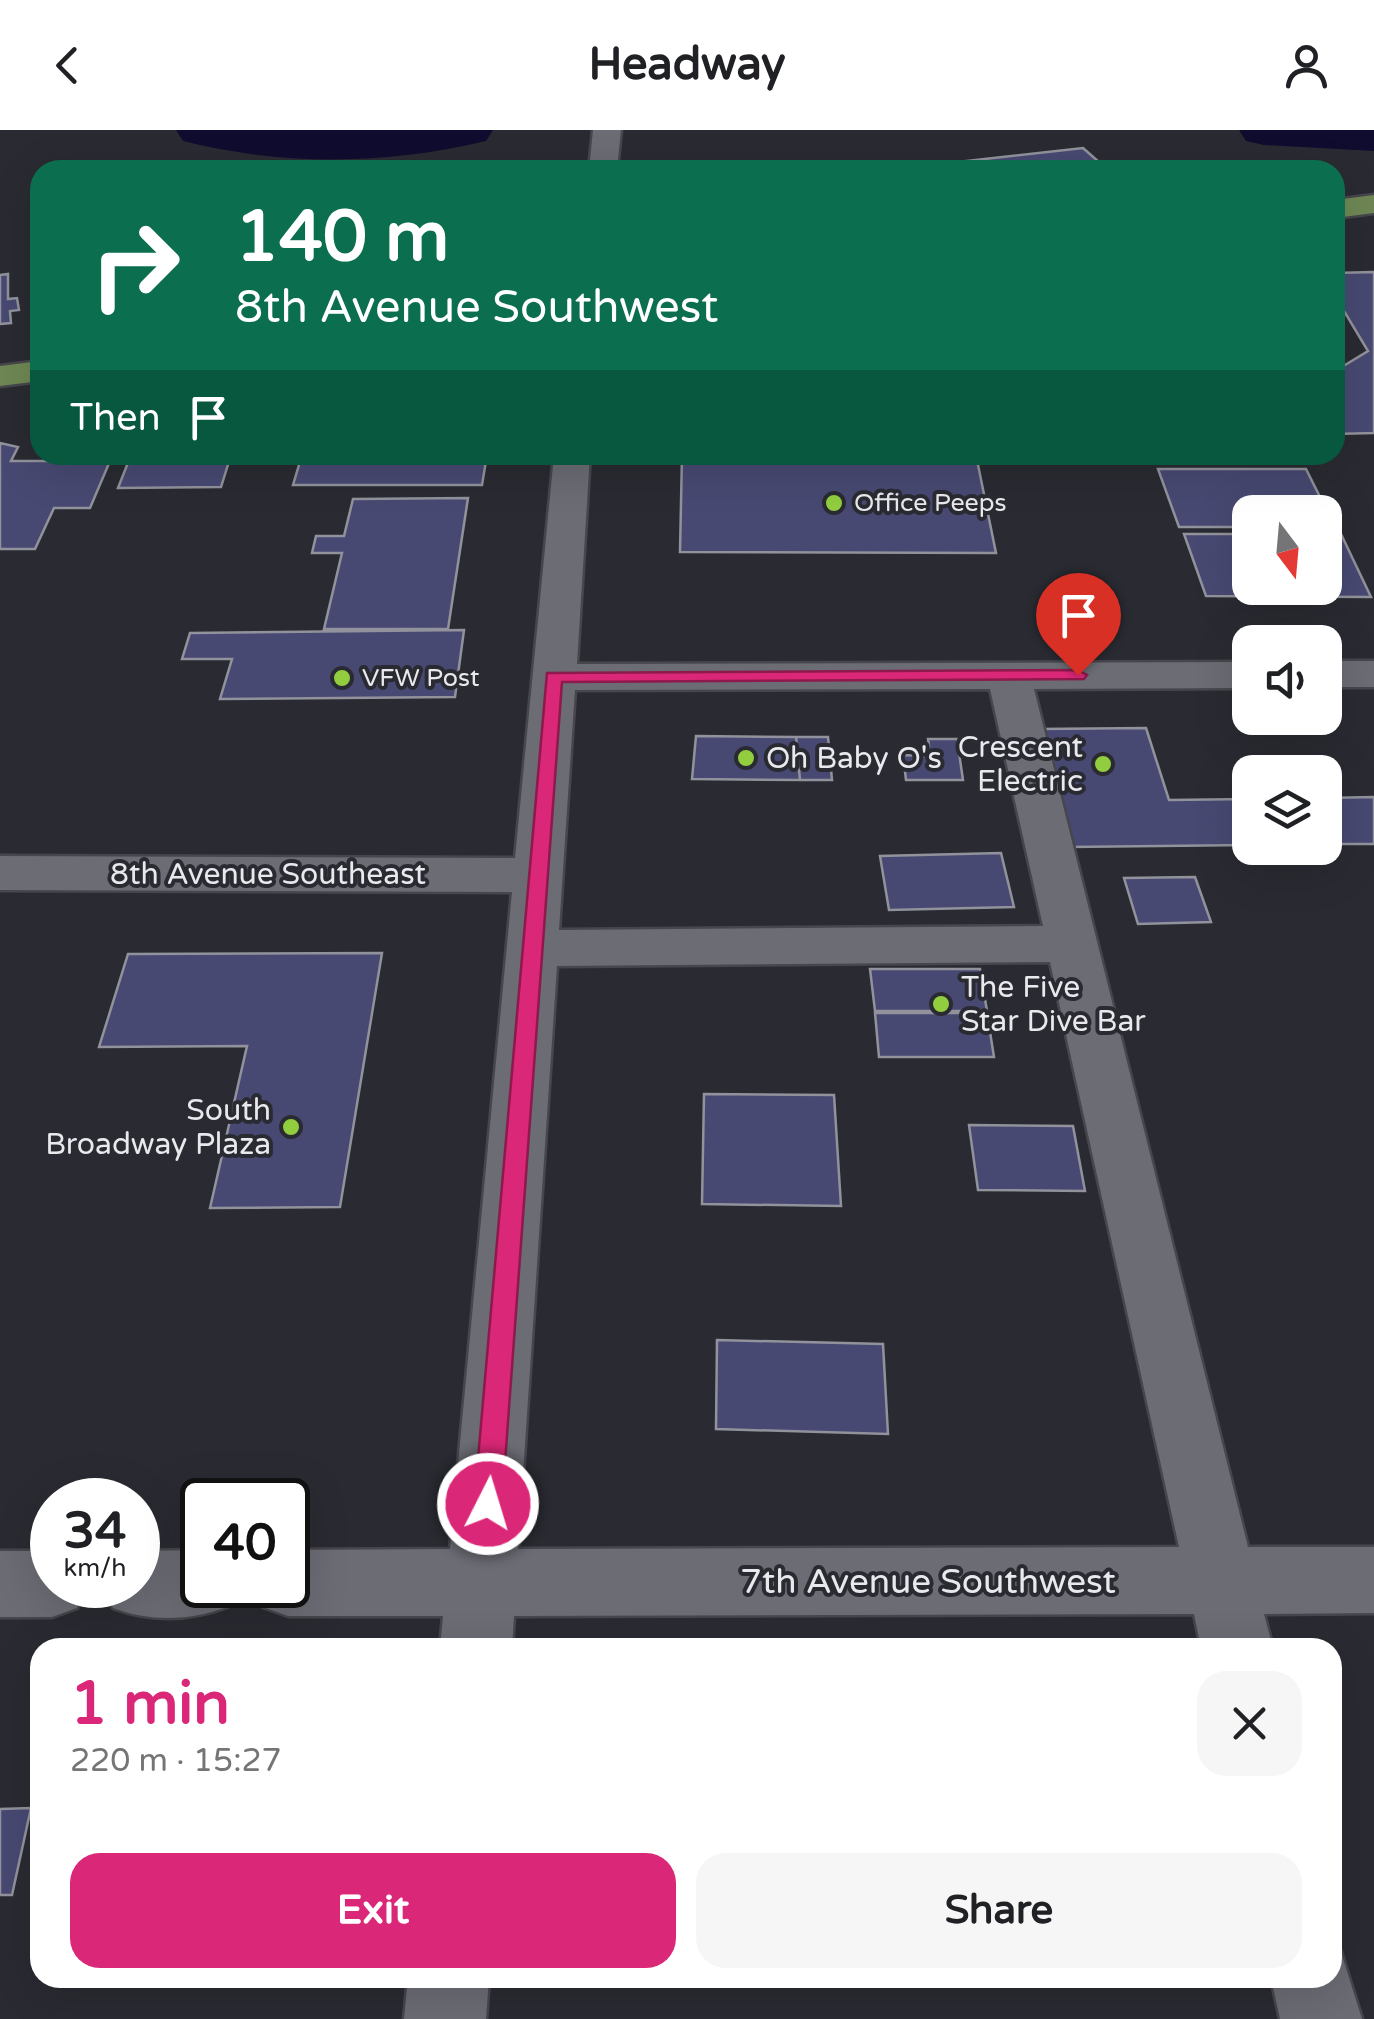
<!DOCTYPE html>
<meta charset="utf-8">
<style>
body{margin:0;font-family:"Varela Round",sans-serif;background:#f6f6f6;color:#202124;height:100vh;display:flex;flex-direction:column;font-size:38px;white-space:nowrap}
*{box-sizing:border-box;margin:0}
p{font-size:32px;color:#757577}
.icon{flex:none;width:55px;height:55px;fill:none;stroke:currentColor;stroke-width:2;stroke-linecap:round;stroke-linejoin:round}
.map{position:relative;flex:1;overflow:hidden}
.side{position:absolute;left:30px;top:1508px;width:1312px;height:350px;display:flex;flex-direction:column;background:#fff;border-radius:30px;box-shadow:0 10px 40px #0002}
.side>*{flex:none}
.guide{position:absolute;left:30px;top:30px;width:1315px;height:305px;border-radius:30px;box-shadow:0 10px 40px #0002;background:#0b6e4f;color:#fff;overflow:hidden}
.needle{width:65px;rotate:164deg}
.fabs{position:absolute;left:1232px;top:365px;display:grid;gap:20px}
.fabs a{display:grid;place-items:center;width:110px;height:110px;border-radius:20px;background:#fff;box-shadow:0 10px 40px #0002;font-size:50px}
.speed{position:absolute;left:30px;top:1348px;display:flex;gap:20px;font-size:50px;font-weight:700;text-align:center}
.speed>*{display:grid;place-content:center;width:130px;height:130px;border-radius:50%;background:#fff;box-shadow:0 10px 40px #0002;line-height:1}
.speed small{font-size:25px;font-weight:400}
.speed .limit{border:5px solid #111;border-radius:15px;background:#fff;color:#111}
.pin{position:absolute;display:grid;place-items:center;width:85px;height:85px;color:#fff;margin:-102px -42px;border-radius:50% 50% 50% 0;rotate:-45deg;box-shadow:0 0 10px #0007}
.pin .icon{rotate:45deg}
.me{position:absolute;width:110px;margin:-55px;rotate:5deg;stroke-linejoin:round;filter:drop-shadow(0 0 8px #0008)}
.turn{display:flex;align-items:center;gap:35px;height:210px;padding:0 40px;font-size:45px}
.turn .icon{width:130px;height:130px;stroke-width:2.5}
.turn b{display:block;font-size:70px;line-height:85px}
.then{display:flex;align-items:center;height:95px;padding:0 40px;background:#0003;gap:20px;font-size:38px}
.round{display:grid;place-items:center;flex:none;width:105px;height:105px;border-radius:30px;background:#f6f6f6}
.head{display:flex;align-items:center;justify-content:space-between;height:170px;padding:0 40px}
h1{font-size:60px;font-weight:800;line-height:75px;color:#db2777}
.cta{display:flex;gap:20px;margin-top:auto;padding:20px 40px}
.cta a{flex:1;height:115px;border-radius:30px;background:#db2777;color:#fff;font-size:40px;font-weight:800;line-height:115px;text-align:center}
.cta a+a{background:#f6f6f6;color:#202124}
header{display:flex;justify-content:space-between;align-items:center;height:130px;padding:0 40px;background:#fff;font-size:45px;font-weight:800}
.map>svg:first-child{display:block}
</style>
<header><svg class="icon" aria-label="back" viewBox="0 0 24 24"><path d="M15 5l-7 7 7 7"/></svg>Headway<svg class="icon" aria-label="person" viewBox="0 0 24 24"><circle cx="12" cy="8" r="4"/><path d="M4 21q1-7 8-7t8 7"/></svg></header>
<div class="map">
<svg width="1374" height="1889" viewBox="0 0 1374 1889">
<rect width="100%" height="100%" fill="#2a2b32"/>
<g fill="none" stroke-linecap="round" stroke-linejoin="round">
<path fill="#100c2f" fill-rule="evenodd" d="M176 0H493L486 11C386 35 282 36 183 11Z
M1239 0H1374V21L1264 15 1246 11Z"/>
</g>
<path fill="#484972" stroke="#91929b" stroke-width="2.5" d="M1083 18 1108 40 895 39Z
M1374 142V303L1335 304V235H1345L1368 221 1335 166V143Z
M8 144V169L17 168 19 180 10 181 11 193 0 194V145Z
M0 313 18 317 11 331H110L90 378H54L35 419H0Z
M131 325H231L221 357 118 358Z
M302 325H487L482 355H293Z
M682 325H976L996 423 680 422Z
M1158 339H1306L1335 397H1325V382H1250V397H1179Z
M468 368 448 499H324L342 423H312L316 406H344L353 369Z
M1184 404H1250V458H1325V404H1341L1371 467 1206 466Z
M464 500 455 567 220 569 232 529H182L190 503Z
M1146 598 1169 670 1250 669V715L1069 717 1040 599Z
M696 606 796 607 800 650 692 649Z
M796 607H828L832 650H800Z
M928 609H957L963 650H906L903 625 924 626 923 616H929Z
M1374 667V714H1325V668Z
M1001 723 1014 777 889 780 880 726Z
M1195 747 1211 792 1138 794 1124 748Z
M382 823 340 1077 210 1078 247 916 99 917 128 824Z
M870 839H980L987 881H875Z
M875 883H987L994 927H879Z
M704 964 834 965 841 1076 702 1074Z
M969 995 1073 996 1085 1061 978 1060Z
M717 1210 883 1214 888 1304 716 1299Z
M31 1678 12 1765H0V1679Z"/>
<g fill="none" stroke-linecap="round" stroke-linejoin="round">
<g stroke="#46464c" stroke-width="5">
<path id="minor" d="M593 0H621L617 40H589Z
M554 325H590L577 534 1250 532V558L1034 559 1248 1417H1374V1483L1264 1484 1273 1518H1201L1194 1484 514 1486 512 1518H440L443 1486H288L263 1477 254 1455H288V1420L450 1419 512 762 0 760V726L515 728ZM990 559 1043 796 559 800 575 560ZM1050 832 1179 1417 518 1419 557 836Z
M1325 531H1374V557H1325Z
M202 1420V1455H236L227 1477C190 1491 150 1492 113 1478L104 1455H138V1421Z
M0 1421H52V1455H86L77 1478 52 1487H0Z
M1332 1816 1340 1819 1362 1889H1280L1271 1848H1332Z
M408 1848H489L486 1889H404Z"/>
</g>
<g stroke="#46464c" stroke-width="5">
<path id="major" d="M1374 65V83L1335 88V70Z
M40 231V251L0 256V236Z"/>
</g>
<use href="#minor" fill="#6b6c74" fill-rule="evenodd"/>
<use href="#major" fill="#6f8754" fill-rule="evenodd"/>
</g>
<path fill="#db2777" stroke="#8e194d" stroke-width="2.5" d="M1078 540 1087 545 1084 549 562 552 502 1374 498 1383 488 1387 478 1383 474 1374 547 543Z"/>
<g fill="#91cd3f" stroke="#2a2b32" stroke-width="4">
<circle cx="834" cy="373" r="10"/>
<circle cx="342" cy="548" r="10"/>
<circle cx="746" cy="628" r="10"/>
<circle cx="1103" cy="634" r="10"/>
<circle cx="941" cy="874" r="10"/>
<circle cx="291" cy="997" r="10"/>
</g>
<g text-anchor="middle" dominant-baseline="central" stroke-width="8" stroke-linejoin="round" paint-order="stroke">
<g font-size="25" fill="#e8e8ed" stroke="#2a2b32" text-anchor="start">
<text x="854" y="373">Office Peeps</text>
<text x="362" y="548">VFW Post</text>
</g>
<g font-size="30" fill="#e8e8ed" stroke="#2a2b32" text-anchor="end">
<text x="1083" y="617">Crescent<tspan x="1083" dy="34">Electric</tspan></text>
<text x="766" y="628" text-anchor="start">Oh Baby O's</text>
<text x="961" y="857" text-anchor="start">The Five<tspan x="961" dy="34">Star Dive Bar</tspan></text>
<text x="271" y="980">South<tspan x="271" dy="34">Broadway Plaza</tspan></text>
</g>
<g font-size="30" fill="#e8e8ed" stroke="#2a2b32">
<text x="268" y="744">8th Avenue Southeast</text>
</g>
<g font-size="35" fill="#e8e8ed" stroke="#2a2b32">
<text x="928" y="1452">7th Avenue Southwest</text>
</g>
</g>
</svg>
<div class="fabs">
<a><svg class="needle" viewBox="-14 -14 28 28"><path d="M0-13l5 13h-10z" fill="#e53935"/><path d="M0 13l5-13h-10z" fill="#757577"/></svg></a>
<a><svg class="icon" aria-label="sound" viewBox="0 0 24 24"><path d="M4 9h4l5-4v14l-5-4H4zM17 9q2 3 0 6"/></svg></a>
<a><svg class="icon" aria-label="layers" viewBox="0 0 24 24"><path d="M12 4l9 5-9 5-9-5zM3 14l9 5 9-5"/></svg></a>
</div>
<div class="speed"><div>34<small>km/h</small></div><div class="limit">40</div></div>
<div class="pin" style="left:1078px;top:545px;background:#d93025"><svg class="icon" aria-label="arrive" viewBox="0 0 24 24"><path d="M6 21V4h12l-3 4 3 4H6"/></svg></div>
<svg class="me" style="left:488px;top:1374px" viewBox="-20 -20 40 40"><circle r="17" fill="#db2777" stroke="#fff" stroke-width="3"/><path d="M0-11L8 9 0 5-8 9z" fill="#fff"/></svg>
<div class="guide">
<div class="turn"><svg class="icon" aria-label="right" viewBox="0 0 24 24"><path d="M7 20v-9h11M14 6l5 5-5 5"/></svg><div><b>140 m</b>8th Avenue Southwest</div></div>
<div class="then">Then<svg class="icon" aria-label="arrive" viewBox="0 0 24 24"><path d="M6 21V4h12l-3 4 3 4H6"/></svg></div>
</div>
<section class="side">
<div class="head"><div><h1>1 min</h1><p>220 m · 15:27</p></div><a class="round"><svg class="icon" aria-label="close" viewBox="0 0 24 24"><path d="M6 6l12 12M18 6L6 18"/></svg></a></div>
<div class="cta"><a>Exit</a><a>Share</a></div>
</section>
</div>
